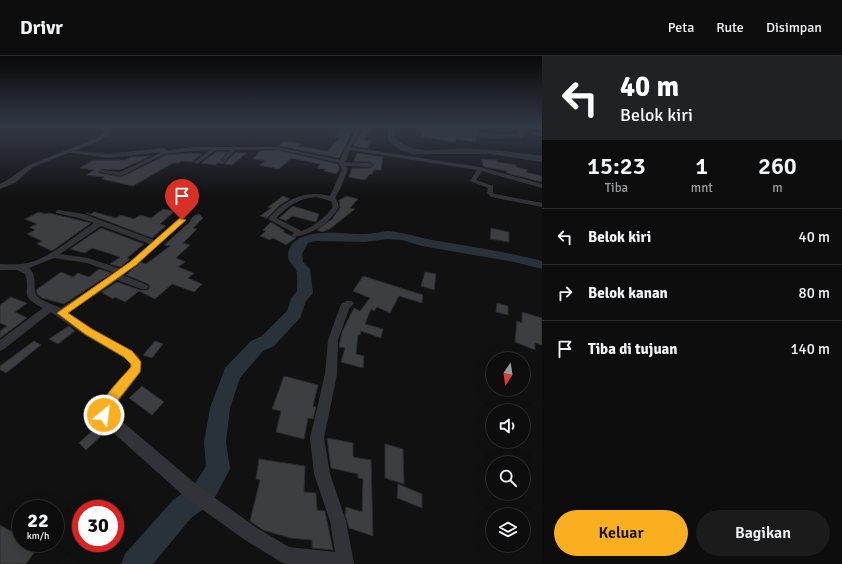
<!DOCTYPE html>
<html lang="id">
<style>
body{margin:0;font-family:Signika,sans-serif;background:#1b1b1c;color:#f1f3f6;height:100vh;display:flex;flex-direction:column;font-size:15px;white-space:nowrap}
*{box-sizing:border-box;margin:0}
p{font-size:13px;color:#9a9c9e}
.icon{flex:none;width:22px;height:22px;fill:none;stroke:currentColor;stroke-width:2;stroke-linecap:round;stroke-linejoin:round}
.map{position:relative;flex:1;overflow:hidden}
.panel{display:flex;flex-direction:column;background:#0d0d0e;width:300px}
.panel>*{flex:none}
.hud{background:#202124;color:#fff;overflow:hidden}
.needle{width:26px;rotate:193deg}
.fabs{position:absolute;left:486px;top:296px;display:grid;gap:8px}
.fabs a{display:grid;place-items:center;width:44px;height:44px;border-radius:50%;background:#0d0d0e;box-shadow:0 4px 16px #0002,0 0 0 1px #2d2d2e;font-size:20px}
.speed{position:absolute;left:12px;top:444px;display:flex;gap:8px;font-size:20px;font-weight:700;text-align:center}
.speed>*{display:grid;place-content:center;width:52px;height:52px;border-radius:50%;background:#0d0d0e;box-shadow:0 4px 16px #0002,0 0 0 1px #2d2d2e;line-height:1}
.speed small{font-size:10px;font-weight:400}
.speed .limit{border:6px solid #d22;background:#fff;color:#111}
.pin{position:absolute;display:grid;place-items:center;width:34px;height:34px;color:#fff;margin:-41px -17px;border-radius:50% 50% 50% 0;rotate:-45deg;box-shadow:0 0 4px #0007}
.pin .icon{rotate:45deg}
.me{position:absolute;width:44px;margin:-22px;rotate:29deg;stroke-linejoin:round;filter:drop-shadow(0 0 3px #0008)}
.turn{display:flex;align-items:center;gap:14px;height:84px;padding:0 12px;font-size:18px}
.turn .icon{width:52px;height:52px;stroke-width:2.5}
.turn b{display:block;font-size:28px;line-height:34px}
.eta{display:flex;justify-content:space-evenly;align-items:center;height:68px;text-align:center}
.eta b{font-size:24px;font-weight:600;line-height:28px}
.cta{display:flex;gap:8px;margin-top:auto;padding:8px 12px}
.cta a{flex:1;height:46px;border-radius:24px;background:#faaf21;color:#111;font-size:16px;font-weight:600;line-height:46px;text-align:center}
.cta a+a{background:#1b1b1c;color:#f1f3f6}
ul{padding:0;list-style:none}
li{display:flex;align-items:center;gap:12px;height:56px;padding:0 12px;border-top:1px solid #2d2d2e}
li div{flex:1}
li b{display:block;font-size:15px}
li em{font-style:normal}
header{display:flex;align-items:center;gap:24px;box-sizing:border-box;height:56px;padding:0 20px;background:#0d0d0e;border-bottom:1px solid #2d2d2e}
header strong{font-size:19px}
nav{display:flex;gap:22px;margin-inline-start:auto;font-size:14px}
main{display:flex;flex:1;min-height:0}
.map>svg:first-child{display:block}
</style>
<header>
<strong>Drivr</strong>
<nav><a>Peta</a><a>Rute</a><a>Disimpan</a></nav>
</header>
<main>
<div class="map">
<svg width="542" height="508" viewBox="0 0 542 508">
<rect width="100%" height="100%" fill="#111112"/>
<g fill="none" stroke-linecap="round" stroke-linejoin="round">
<path fill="#293238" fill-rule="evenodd" d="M388 70H394L395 82C417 102 445 91 472 93 495 94 519 96 542 100V106L490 98H414L402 95 388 85Z
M415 70C449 70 482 79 517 78L520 73 517 70H525L527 72 522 82 493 83 418 72Z
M387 175C403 176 417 181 432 184 469 190 506 196 542 205V213L514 206 422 190 402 184 387 183 365 186 315 185 308 187 302 198 303 206 310 213 313 237 306 245 300 262 274 290 263 295 240 322 230 352 226 386 230 413 212 447 191 462 153 508H121L125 498 173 444 194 429 206 410 204 386 210 352 225 312 251 285 262 280 287 255 291 243 297 235C297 230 298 219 296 214 293 209 287 205 288 198 293 169 342 178 362 178 371 178 379 176 387 175Z"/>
</g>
<path fill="#3d3e42" stroke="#2b2b2f" d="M344 70 355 71 339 102 279 90 285 85 301 88 298 90 327 95 341 81 335 80 338 77H335Z
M365 70 374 71 364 82H366L364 84 371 85 367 92 353 90 362 72Z
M422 70H480L475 86 456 83 455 86 424 81 421 80Z
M278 94 338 108 340 113 336 118 324 115 326 113 317 112 320 108 291 102 279 113 259 109 266 105 253 103 260 95Z
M216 96H227L221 104 225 107 236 96 247 97 232 109 218 107 215 109 201 107Z
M190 97 202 98 194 104V106L181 105 179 107H173L133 130 102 123 104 121 86 119 94 114 80 112 93 104H125L130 101 151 100 120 114 102 113 98 116 99 117 121 121 166 99Z
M357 97 383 101 381 114H374L372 118H370L365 124 349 121 352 112H370L374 109 370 106 354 105Z
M481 103 497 104V106L516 109V111L528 114 526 116 542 120V126L506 117 507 115 484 111Z
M283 140 290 143 280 149 267 162 260 160 271 152 268 151Z
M347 140 358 143 350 152 355 153 330 173 322 176 317 174 332 163 340 152 339 144Z
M293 150 319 158 316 166 292 160 286 165 279 162Z
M163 153 175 155 160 168 166 170 152 182 86 157 91 158 94 156 116 162 121 159 134 163 140 159 151 162Z
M39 156 45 158 49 157 91 167 52 195 37 188 42 185 27 178 35 174 30 171 37 168 25 163Z
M199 158 203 162 193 172 197 173 183 187 190 189 176 202 185 206 178 211 194 217 188 222 202 228 194 236 172 228 155 243 139 235 125 246 115 241 113 243 101 236 117 226 140 234H148L150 231 148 228 126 219 140 206 146 208 170 190 164 189 191 165 190 164 194 160Z
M271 166 285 175 283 176 296 182 286 189 273 182 270 184 260 180 266 175 263 174Z
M101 172 144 188 127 202 130 203 121 211 110 208 120 201 92 192 85 197 70 193Z
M491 172 509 176V186L490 183Z
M99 213 112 217 64 248 42 242 37 238 36 234 61 216 73 221 78 217 89 221Z
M425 216 436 218 434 234 421 230Z
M363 220 423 239 422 247 399 240 390 257 377 251 374 255 371 253 365 268 383 273 381 282 361 275 360 279H358L356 298 364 300 363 312 341 306 345 292 339 291 342 276 354 252 360 255 370 242 353 235Z
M11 241 27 247 15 256 27 262 0 282V275L7 270 0 267V249Z
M497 247 508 250V259L496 256Z
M522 256 542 262V289L535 287V294L515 286 517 265 522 267Z
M69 270 75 275 58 288 49 283Z
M34 285 41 289 6 317 0 314V310Z
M155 285 163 288 152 302 143 299Z
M284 320 318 329 313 350 316 351 313 363 308 362 304 383 276 376 281 355 272 353Z
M142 330 164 346 152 359 129 342Z
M94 373 102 379 86 394 79 387Z
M327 382 353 387V401L371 404 373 480 349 472 345 459 346 451 362 456 363 423 358 422V418L331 412Z
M385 388 403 393 404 428 385 422Z
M259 403 305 410 304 436 316 437 317 454 325 455 333 494 312 492V484L290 482 263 474 250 465 260 424 256 423Z
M398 428 422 438V452L397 442Z
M0 469 21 481V487H31L38 491 26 508H0Z"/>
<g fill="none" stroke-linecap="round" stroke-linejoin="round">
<path fill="#323338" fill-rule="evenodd" d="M357 70H361L355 85 350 91 480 111 542 128V132L482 115 476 124 493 130V137L495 138 542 147V151L491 141 487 137 488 132 470 125 477 114 349 94 347 104 344 106 370 107 373 109 370 111 346 110 348 113 341 131 335 142 337 144 339 151C329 168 314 177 295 181L291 179 294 177 268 163C283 144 306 133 330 140L342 113 339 107 278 93 235 94 225 106 222 104 230 94H216L197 108 195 107V105L210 94 192 95 164 98 121 120 99 116 102 114 120 116 162 96 108 102 65 96 68 94 108 98 164 92 167 94 166 95 192 91H232L235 90 237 91H278L340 104 345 92 351 84ZM316 141 331 145 333 151C325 162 314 170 302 175L276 162C288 150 299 142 316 141Z
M534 76 542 78V80L532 78Z
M58 154 84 158 154 184 179 162 186 164 123 219 147 229 149 231 147 233H141L117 224 69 257 92 273 138 299C141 304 143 311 140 317L111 356 197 429 257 472 289 491 335 496 330 465 314 418 310 382 325 318 328 284 341 248 346 245H352L354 247 349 253 338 284 337 318 324 382 330 418 346 465 354 508H285L281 506 245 484 185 441 99 364C93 348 120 323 130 312L129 305 84 279 51 256 4 293 0 295V284L43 252C17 239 32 237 25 218L17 214H0V208C9 208 19 209 28 207 53 200 73 181 94 167L79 162 56 157V155ZM101 170 150 188 121 213 88 202 60 198ZM54 202 87 207 115 217 61 252C54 249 44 246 38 241 31 235 39 221 29 212Z"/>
<path fill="#323338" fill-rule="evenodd" d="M106 70H111L109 78 101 84 33 111 15 127 0 133V128L9 123 29 109 97 82 103 77Z"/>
</g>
<linearGradient id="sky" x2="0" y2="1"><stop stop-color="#09090a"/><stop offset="0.5" stop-color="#323844"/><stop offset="1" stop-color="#323844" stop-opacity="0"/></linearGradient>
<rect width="542" height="141" fill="url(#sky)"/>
<path fill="#faaf21" stroke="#a27215" d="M180 162 186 164 136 209 68 257 92 273 132 295 141 306 140 316 110 354 108 363 104 364 99 363C93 349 122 322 131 311V308L124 301 85 278 57 257 130 206Z"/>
</svg>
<div class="fabs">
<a><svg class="needle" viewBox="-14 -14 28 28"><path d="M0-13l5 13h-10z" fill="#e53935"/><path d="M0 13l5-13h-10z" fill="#9a9c9e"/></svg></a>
<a><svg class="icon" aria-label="sound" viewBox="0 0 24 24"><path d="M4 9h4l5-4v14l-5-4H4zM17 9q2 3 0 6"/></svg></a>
<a><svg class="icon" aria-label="search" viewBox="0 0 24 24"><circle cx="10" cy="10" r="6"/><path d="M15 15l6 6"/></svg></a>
<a><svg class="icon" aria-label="layers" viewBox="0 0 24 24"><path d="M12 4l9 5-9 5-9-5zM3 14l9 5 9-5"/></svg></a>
</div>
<div class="speed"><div>22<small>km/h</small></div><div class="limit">30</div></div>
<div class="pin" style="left:182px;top:164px;background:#d93025"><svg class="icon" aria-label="arrive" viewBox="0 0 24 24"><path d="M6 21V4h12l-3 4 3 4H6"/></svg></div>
<svg class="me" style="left:104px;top:359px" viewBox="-20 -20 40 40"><circle r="17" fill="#faaf21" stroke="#fff" stroke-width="3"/><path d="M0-11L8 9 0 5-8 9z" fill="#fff"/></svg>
</div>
<section class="panel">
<div class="hud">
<div class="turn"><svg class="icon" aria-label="left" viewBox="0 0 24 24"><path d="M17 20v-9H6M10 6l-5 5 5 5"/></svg><div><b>40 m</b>Belok kiri</div></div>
</div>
<div class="eta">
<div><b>15:23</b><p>Tiba</p></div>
<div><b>1</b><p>mnt</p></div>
<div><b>260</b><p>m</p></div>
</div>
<ul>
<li><svg class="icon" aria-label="left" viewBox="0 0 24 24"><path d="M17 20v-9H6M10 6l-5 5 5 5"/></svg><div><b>Belok kiri</b></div><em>40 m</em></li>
<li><svg class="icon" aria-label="right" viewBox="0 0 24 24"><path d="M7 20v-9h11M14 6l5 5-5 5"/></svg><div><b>Belok kanan</b></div><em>80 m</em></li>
<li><svg class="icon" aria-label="arrive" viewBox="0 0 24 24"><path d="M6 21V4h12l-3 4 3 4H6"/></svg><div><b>Tiba di tujuan</b></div><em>140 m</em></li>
</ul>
<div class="cta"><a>Keluar</a><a>Bagikan</a></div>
</section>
</main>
